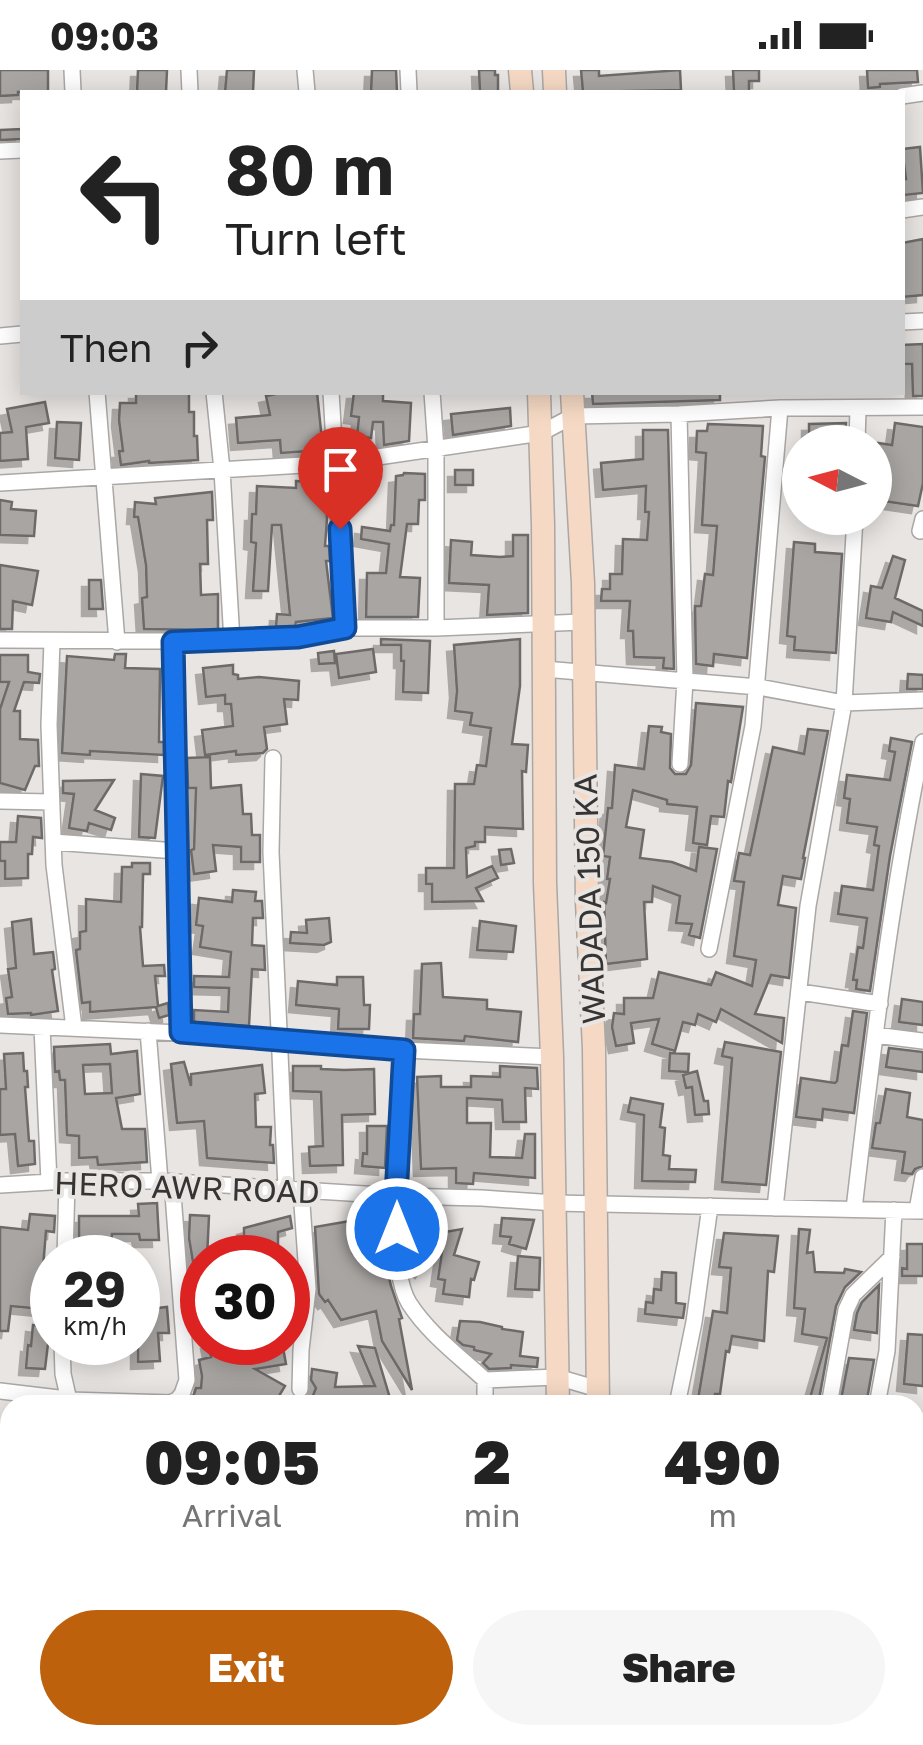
<!DOCTYPE html>
<style>
body{margin:0;font-family:"Golos Text",sans-serif;background:#f6f6f6;color:#222;height:100vh;display:flex;flex-direction:column;font-size:38px;white-space:nowrap}
*{box-sizing:border-box;margin:0}
p{font-size:32px;color:#767676}
.icon{flex:none;width:55px;height:55px;fill:none;stroke:currentColor;stroke-width:2;stroke-linecap:round;stroke-linejoin:round}
.map{position:relative;flex:1;overflow:hidden}
.side{position:absolute;left:0px;top:1325px;width:925px;height:350px;display:flex;flex-direction:column;background:#fff;border-radius:30px 30px 0 0;box-shadow:0 5px 25px #0003}
.side>*{flex:none}
.guide{position:absolute;left:20px;top:20px;width:885px;height:305px;border-radius:0px;box-shadow:0 5px 25px #0003;background:#fff;color:#222;overflow:hidden}
.needle{width:65px;rotate:276deg}
.buttons{position:absolute;left:782px;top:355px;display:grid;gap:20px}
.buttons a{display:grid;place-items:center;width:110px;height:110px;border-radius:50%;background:#fff;box-shadow:0 5px 25px #0003;font-size:50px}
.speed{position:absolute;left:30px;top:1165px;display:flex;gap:20px;font-size:50px;font-weight:700;text-align:center}
.speed>*{display:grid;place-content:center;width:130px;height:130px;border-radius:50%;background:#fff;box-shadow:0 5px 25px #0003;line-height:1}
.speed small{font-size:25px;font-weight:400}
.speed .limit{border:15px solid #d22;background:#fff;color:#111}
.pin{position:absolute;display:grid;place-items:center;width:85px;height:85px;color:#fff;margin:-102px -42px;border-radius:50% 50% 50% 0;rotate:-45deg;box-shadow:0 0 10px #0007}
.pin .icon{rotate:45deg}
.me{position:absolute;width:110px;margin:-55px;rotate:0deg;stroke-linejoin:round;filter:drop-shadow(0 0 8px #0008)}
.turn{display:flex;align-items:center;gap:35px;height:210px;padding:0 40px;font-size:45px}
.turn .icon{width:130px;height:130px;stroke-width:2.5}
.turn b{display:block;font-size:70px;line-height:85px}
.then{display:flex;align-items:center;height:95px;padding:0 40px;background:#0003;gap:20px;font-size:38px}
.eta{display:flex;justify-content:space-evenly;align-items:center;height:170px;text-align:center}
.eta b{font-size:60px;font-weight:800;line-height:70px}
.primary-button{display:flex;gap:20px;margin-top:auto;padding:20px 40px}
.primary-button a{flex:1;height:115px;border-radius:60px;background:#bd610d;color:#fff;font-size:40px;font-weight:800;line-height:115px;text-align:center}
.primary-button a+a{background:#f6f6f6;color:#222}
.status{display:flex;justify-content:space-between;align-items:center;height:70px;padding:0 50px;background:#fff;direction:ltr}
.status svg{height:28px;fill:currentColor}
.map>svg:first-child{display:block}
</style>
<div class="status"><b>09:03</b><svg viewBox="0 0 49 12"><path d="M0 12V9h3v3zM5 12V6h3v6zM10 12V3h3v9zM15 12V0h3v12zM26 1h20v11H26zM47 4h2v5h-2z"/></svg></div>
<div class="map">
<svg width="923" height="1675" viewBox="0 0 923 1675">
<defs>
<filter id="shadow"><feDropShadow dx="-7" dy="7" stdDeviation="0" flood-color="#0004"/></filter>
</defs>
<rect width="100%" height="100%" fill="#e9e5e3"/>
<path fill="#a9a5a3" stroke="#6e6b69" stroke-width="2.5" fill-rule="evenodd" filter="url(#shadow)" d="M0 0H48V22H18V25L0 26Z
M138 0H167L166 22H137Z
M227 0H254L253 22H225Z
M372 0H396L397 22H371Z
M479 0H495V5H498V22H480Z
M581 0H599V6L680 0 681 20 583 22Z
M733 0H759V11H749V22H734Z
M867 0H917L918 12 880 14V17L868 18Z
M22 59V69L0 70V60Z
M920 77 923 123 904 125 902 110 906 109 902 79Z
M923 169V225L902 227V173Z
M923 274V326H913L912 294H903L902 275Z
M136 322H189V342H194V366H197L198 390 149 393V391L121 395 119 381H123L119 350 120 333H136Z
M285 322H317L323 380 281 383 280 370 238 373 236 348 270 345 266 326Z
M354 322H383V331L411 333 409 371 384 375 383 352H373L371 368 357 366 359 347 351 346Z
M592 322H720V330L593 334Z
M45 332 49 353 26 357 28 389 0 391V363L12 362 7 339Z
M510 338 511 356 453 365 451 344Z
M57 352 81 353 79 390 55 388Z
M846 353 845 372H809V354Z
M895 353 923 357V413L918 436 876 430 878 415 875 414V395L878 373 892 375Z
M708 354 763 356 761 386 765 387 747 588 714 584 713 596 696 594 695 536H701L705 504 713 505 717 456 702 455 706 383 696 382 697 361H707Z
M643 360H668L674 599 663 598 664 588 634 587 633 561H628L630 531H601L602 519H610V504H622L623 469 647 470 649 442H645L646 416 603 420 601 393 643 389Z
M455 400H473V415H455Z
M404 403 425 404V430H419L418 454H407L400 507 420 508 418 547H366L367 503H386L389 474 361 469 362 457 390 461 391 455H394L396 406 403 405Z
M296 411 325 412 327 449 325 476H329L330 491H326L333 548 296 552 295 556 276 557 277 544 290 545 281 455H272L268 521H253L256 473 251 472 252 444H256L257 416 296 418Z
M212 422 213 450H207L208 494H200L201 525 218 524V560L144 559 142 528 147 527 146 495 138 447H134L135 432 156 434 155 428Z
M0 430 12 432 11 439 36 441 34 466 0 465Z
M513 465H528V543L487 545 489 515 449 513 451 470 472 472 471 485 500 487 513 486Z
M794 472 815 474V482L842 484 836 583 794 580 795 567 787 566Z
M893 486 905 490 895 528 923 541V556L893 542 891 552 866 548 871 516 882 518Z
M0 495 38 501 32 535 13 531 12 559H0Z
M89 510H101L103 539H89Z
M381 569 430 571 428 623 403 622 404 591H401V575H381Z
M520 569V616L512 674 528 675 526 702 522 701 523 759 485 757V772H475V776L466 778 467 807 492 796 498 808 476 818 483 831 432 832V814H426V798H454L455 714H474L477 695 486 696 491 658 470 655 472 643 455 641 457 621 454 575Z
M373 579 376 602 339 608 336 584Z
M334 581 335 593 319 594 318 583Z
M115 584H126L125 598 160 599 159 672H164V685L90 681V685L62 683 67 586 114 590Z
M0 585H28V602L40 604 39 613 24 612 14 641H20V669L38 670 39 696H35L25 720 0 713V639L9 612H0Z
M233 595V604L238 605V609L259 607 299 611 298 630 284 629 287 654 264 657 267 679 263 683 236 685V681L205 685 202 660 233 656 231 634H225V625L206 627 203 598Z
M908 604 923 605V619H907Z
M696 633 743 637 731 712 728 711 724 747 711 746 707 775 693 773 697 737 667 734V730L633 720 626 757 644 760 640 788 672 792 696 801 699 777 717 779 700 868 689 865 692 854 676 853 680 826 653 816 652 832H644L647 889 606 894 604 832 606 833 610 809H607L610 787 603 786 608 738H612L615 695 644 699 649 656 662 657 661 662 671 664 670 698 675 704H686L691 695Z
M808 659 828 661 803 788H805L801 809 783 806 778 835 796 838 789 908 771 905 755 944 784 948 782 973 721 939 716 952 698 944 695 955 683 952 675 981 652 974 659 949 631 953 634 973 616 976 612 957 614 943 624 944V928H653L659 902 711 915 716 902 752 916 756 890 734 886 744 812 734 811 739 783 750 785 773 677 804 684Z
M891 668 912 672 890 786 870 921 856 919 857 910H853L858 877 863 878 867 848 838 844 842 816 873 820 879 776 874 775 877 757 847 753 850 729 844 728 847 705 890 710 895 682 889 681Z
M210 687 211 718 241 715 243 744H251L252 765H260V792H241V777L213 775 216 801 194 804 191 780 194 779 196 718H188L187 688Z
M141 704 163 706 155 768 139 767Z
M114 710 95 740 115 748 111 760 89 753 87 761 69 758 74 724 63 723V711Z
M18 746 41 748 42 768 33 767 32 784H28V808L5 809V791H0V772H16Z
M511 779 514 793 501 795 499 780Z
M132 793H150V804H143L142 857H140L143 896 164 895 165 906H155L158 936 168 933 169 945 159 948 156 937 90 942V932L82 933 76 880 80 879V862L86 861V829L121 832 122 797H132Z
M233 820 256 822 255 831H262L263 848H253L252 875 264 876 265 900 252 899 249 956 194 952V940L228 942 229 918 194 917V906L229 907 231 882 200 877 203 856 196 855 199 828 232 832Z
M329 848 331 872 324 875 290 873 291 862 307 863 306 850Z
M31 849 34 884 53 882 55 899 52 900 58 941 31 945V943L8 944 6 928 12 927 8 899 16 898 12 852Z
M480 851 516 856 513 882 477 880Z
M441 893 443 927 487 930V939L521 942 518 972 465 966 464 971 413 968 414 944H420L422 894Z
M337 907H363L364 935H370L369 959H338L339 939 296 935 298 911 337 915Z
M902 929 923 932V955L899 952Z
M853 941 867 943 854 1043 823 1039 822 1050 796 1047 801 1008 835 1013 837 1011 842 975 848 976Z
M725 972 781 982 766 1115 722 1112 732 988 722 986Z
M110 974 111 984 137 981 140 1024 116 1028 122 1059H145L147 1092 98 1095 97 1087 79 1088V1066L67 1065 65 1010H60L59 1001 55 1002 54 977ZM110 994 112 1023 85 1024 83 995Z
M889 978 923 982V1002L886 997Z
M23 983 24 1001H27L28 1017H25L29 1071H34L35 1094 18 1096 15 1064 0 1065V1019H6L4 984Z
M670 983 689 984 688 1002 669 1001Z
M184 992 191 1016V1004L262 995 265 1023 255 1024 256 1057H271L270 1075H273L274 1093 207 1088 204 1051 177 1053 171 994Z
M293 996H321V999L344 1000 374 999 375 1044 342 1045 343 1095 310 1096 309 1077 323 1076 321 1022 293 1021Z
M500 996 537 998 538 1019 525 1018 526 1052H503L502 1030 467 1028V1053H491L490 1087 522 1088 525 1064H535V1108L474 1103 473 1114 456 1113V1098L421 1099 417 1007 441 1006V1017H471V1006L500 1007Z
M697 1001 704 1031H708L709 1044 695 1045 692 1017 686 1018 683 1005Z
M886 1019 910 1023 907 1047 923 1050V1096L915 1099 912 1104 902 1103 905 1082 872 1078 876 1053H880Z
M631 1028 663 1034 660 1057 665 1058 663 1085 670 1086 669 1099 696 1100 695 1112 642 1111 644 1045 628 1042Z
M367 1056H387L385 1098 362 1096 363 1083 367 1084Z
M157 1133 159 1170H140L139 1164H112L111 1188H88L89 1171H79V1146H139L138 1134Z
M30 1144 55 1146 54 1162 46 1161 42 1210 52 1209V1224L44 1225 42 1239 11 1236 8 1261H0V1157L28 1160Z
M190 1145 209 1146 207 1188H202V1209L196 1210 189 1168Z
M290 1146 292 1158 278 1162V1188H244V1158Z
M502 1148 534 1150 526 1179 509 1174 511 1167 500 1166Z
M350 1151 353 1183 382 1177 391 1216 402 1248 399 1249 412 1320 382 1271 376 1241 341 1250 328 1230 325 1232 319 1224 315 1157Z
M462 1159 454 1185 479 1192 474 1210 471 1209 469 1227 443 1224 445 1210 438 1209 445 1162Z
M799 1159 810 1160 807 1183 813 1182 815 1202 844 1203 845 1199 861 1202 845 1217 836 1236 818 1335H808L827 1268 802 1264 805 1239 794 1238Z
M724 1163 778 1166 774 1202 768 1201 764 1271 732 1266 729 1282 726 1281 720 1324H715L714 1335H697L713 1241 727 1243 731 1198 719 1197Z
M426 1167 437 1175 422 1201 410 1192 408 1180 416 1169Z
M907 1174H923V1206H902V1198L907 1199Z
M518 1186 540 1188 539 1220 515 1219Z
M662 1202 676 1203V1233L685 1234 683 1248 645 1244 646 1232 653 1233 654 1219 661 1220Z
M138 1207H150L149 1239 167 1237 169 1263H158L160 1291 138 1292Z
M879 1215 877 1263 854 1260 857 1243 862 1232Z
M460 1251 480 1252 502 1257V1259L523 1262 520 1286 538 1288 537 1297 511 1295V1298L489 1299 483 1293 491 1284 474 1280V1277L463 1275 457 1270Z
M33 1255 50 1257 45 1299 26 1298 28 1275 31 1276Z
M908 1264 923 1265V1316L904 1314Z
M208 1272H237L238 1276 261 1272H282L286 1294 255 1299 285 1316 276 1331 271 1328 263 1335H245L239 1328 220 1333V1335H200V1330H192L196 1318H201L202 1306 199 1290 211 1287Z
M358 1276 375 1278 392 1335H309L316 1318 311 1310 312 1299 337 1303 335 1317 375 1316Z
M849 1288 874 1290 866 1335H840Z"/>
<g fill="none" stroke-linecap="round" stroke-linejoin="round">
<g stroke="#aba7a5" stroke-width="18">
<path id="street" d="M72 0 73 22
M189 0 190 22
M305 0 307 22
M408 0 409 22
M902 26 923 23
M0 81 22 80
M902 140 923 137
M902 252 923 251
M0 266 22 264
M97 322 117 572
M214 322 222 400 232 571
M331 322 345 558
M432 322 436 379V558
M679 344 685 610 680 694
M857 372 858 339
M0 413 337 393 541 363 573 346 679 344 780 338 923 337
M920 461 923 449
M0 570 232 571 298 567 345 558H436L582 552
M52 571 49 655 54 795 74 958
M173 572 181 962
M544 599 758 617 844 633 923 630
M273 688 271 782 286 1118
M0 731 51 732
M53 772 177 781
M709 879 753 656 780 338
M800 922 880 934
M0 955 203 964 404 980 552 987
M42 957 49 1112
M148 961 160 1111
M875 965 923 971
M404 980C401 1034 383 1191 409 1233 429 1264 459 1286 485 1310L557 1307 598 1319
M172 1111 187 1310 182 1324 177 1330V1335
M0 1115 67 1111H160L396 1126 482 1128 555 1133 923 1141
M775 1138 808 836 844 633 855 448
M854 1139C872 983 891 826 923 672
M917 1140 923 1107
M65 1188 67 1111
M62 1272 63 1304 70 1335
M485 1310V1335
M300 1319 301 1280 308 1219 301 1120
M0 1321 67 1329
M69 1330 170 1333 177 1330
M677 1335 694 1252 710 1136
M829 1335 846 1240 853 1225 892 1187
M877 1335 887 1281 894 1140
M915 1393 923 1392
M0 1572 10 1541
M0 1589 10 1590
M915 1589 923 1590
M451 1665 453 1675
M101 1675V1665
M772 1675 773 1665
M858 1675 860 1665"/>
</g>
<g stroke="#aba7a5" stroke-width="25">
<path id="secondary" d="M520 0 522 22
M554 0 555 22
M539 322 543 455 545 813 552 987 558 1335
M572 322 583 513 587 832 594 979 598 1335
M564 1665V1675
M605 1665 606 1675"/>
</g>
<use href="#street" stroke="#fff" stroke-width="15"/>
<use href="#secondary" stroke="#f5d9c4" stroke-width="22"/>
</g>
<g fill="none" stroke-linecap="round" stroke-linejoin="round">
<g stroke="#114b97" stroke-width="25">
<path id="route" d="M340 459 345 558 298 567 173 572 181 962 404 980 396 1126 397 1159"/>
</g>
<use href="#route" stroke="#1a73e8" stroke-width="18"/>
</g>
<g text-anchor="middle" dominant-baseline="central" stroke-width="8" stroke-linejoin="round" paint-order="stroke">
<g font-size="32" fill="#363534" stroke="#e9e5e3">
<text transform="translate(589 829) rotate(-92)">WADADA 150 KA</text>
<text transform="translate(187 1117) rotate(2)">HERO AWR ROAD</text>
</g>
</g>
</svg>
<div class="buttons">
<a><svg class="needle" viewBox="-14 -14 28 28"><path d="M0-13l5 13h-10z" fill="#e53935"/><path d="M0 13l5-13h-10z" fill="#767676"/></svg></a>
</div>
<div class="speed"><div>29<small>km/h</small></div><div class="limit">30</div></div>
<div class="pin" style="left:340px;top:459px;background:#d93025"><svg class="icon" aria-label="arrive" viewBox="0 0 24 24"><path d="M6 21V4h12l-3 4 3 4H6"/></svg></div>
<svg class="me" style="left:397px;top:1159px" viewBox="-20 -20 40 40"><circle r="17" fill="#1a73e8" stroke="#fff" stroke-width="3"/><path d="M0-11L8 9 0 5-8 9z" fill="#fff"/></svg>
<div class="guide">
<div class="turn"><svg class="icon" aria-label="left" viewBox="0 0 24 24"><path d="M17 20v-9H6M10 6l-5 5 5 5"/></svg><div><b>80 m</b>Turn left</div></div>
<div class="then">Then<svg class="icon" aria-label="right" viewBox="0 0 24 24"><path d="M7 20v-9h11M14 6l5 5-5 5"/></svg></div>
</div>
<section class="side">
<div class="eta">
<div><b>09:05</b><p>Arrival</p></div>
<div><b>2</b><p>min</p></div>
<div><b>490</b><p>m</p></div>
</div>
<div class="primary-button"><a>Exit</a><a>Share</a></div>
</section>
</div>
